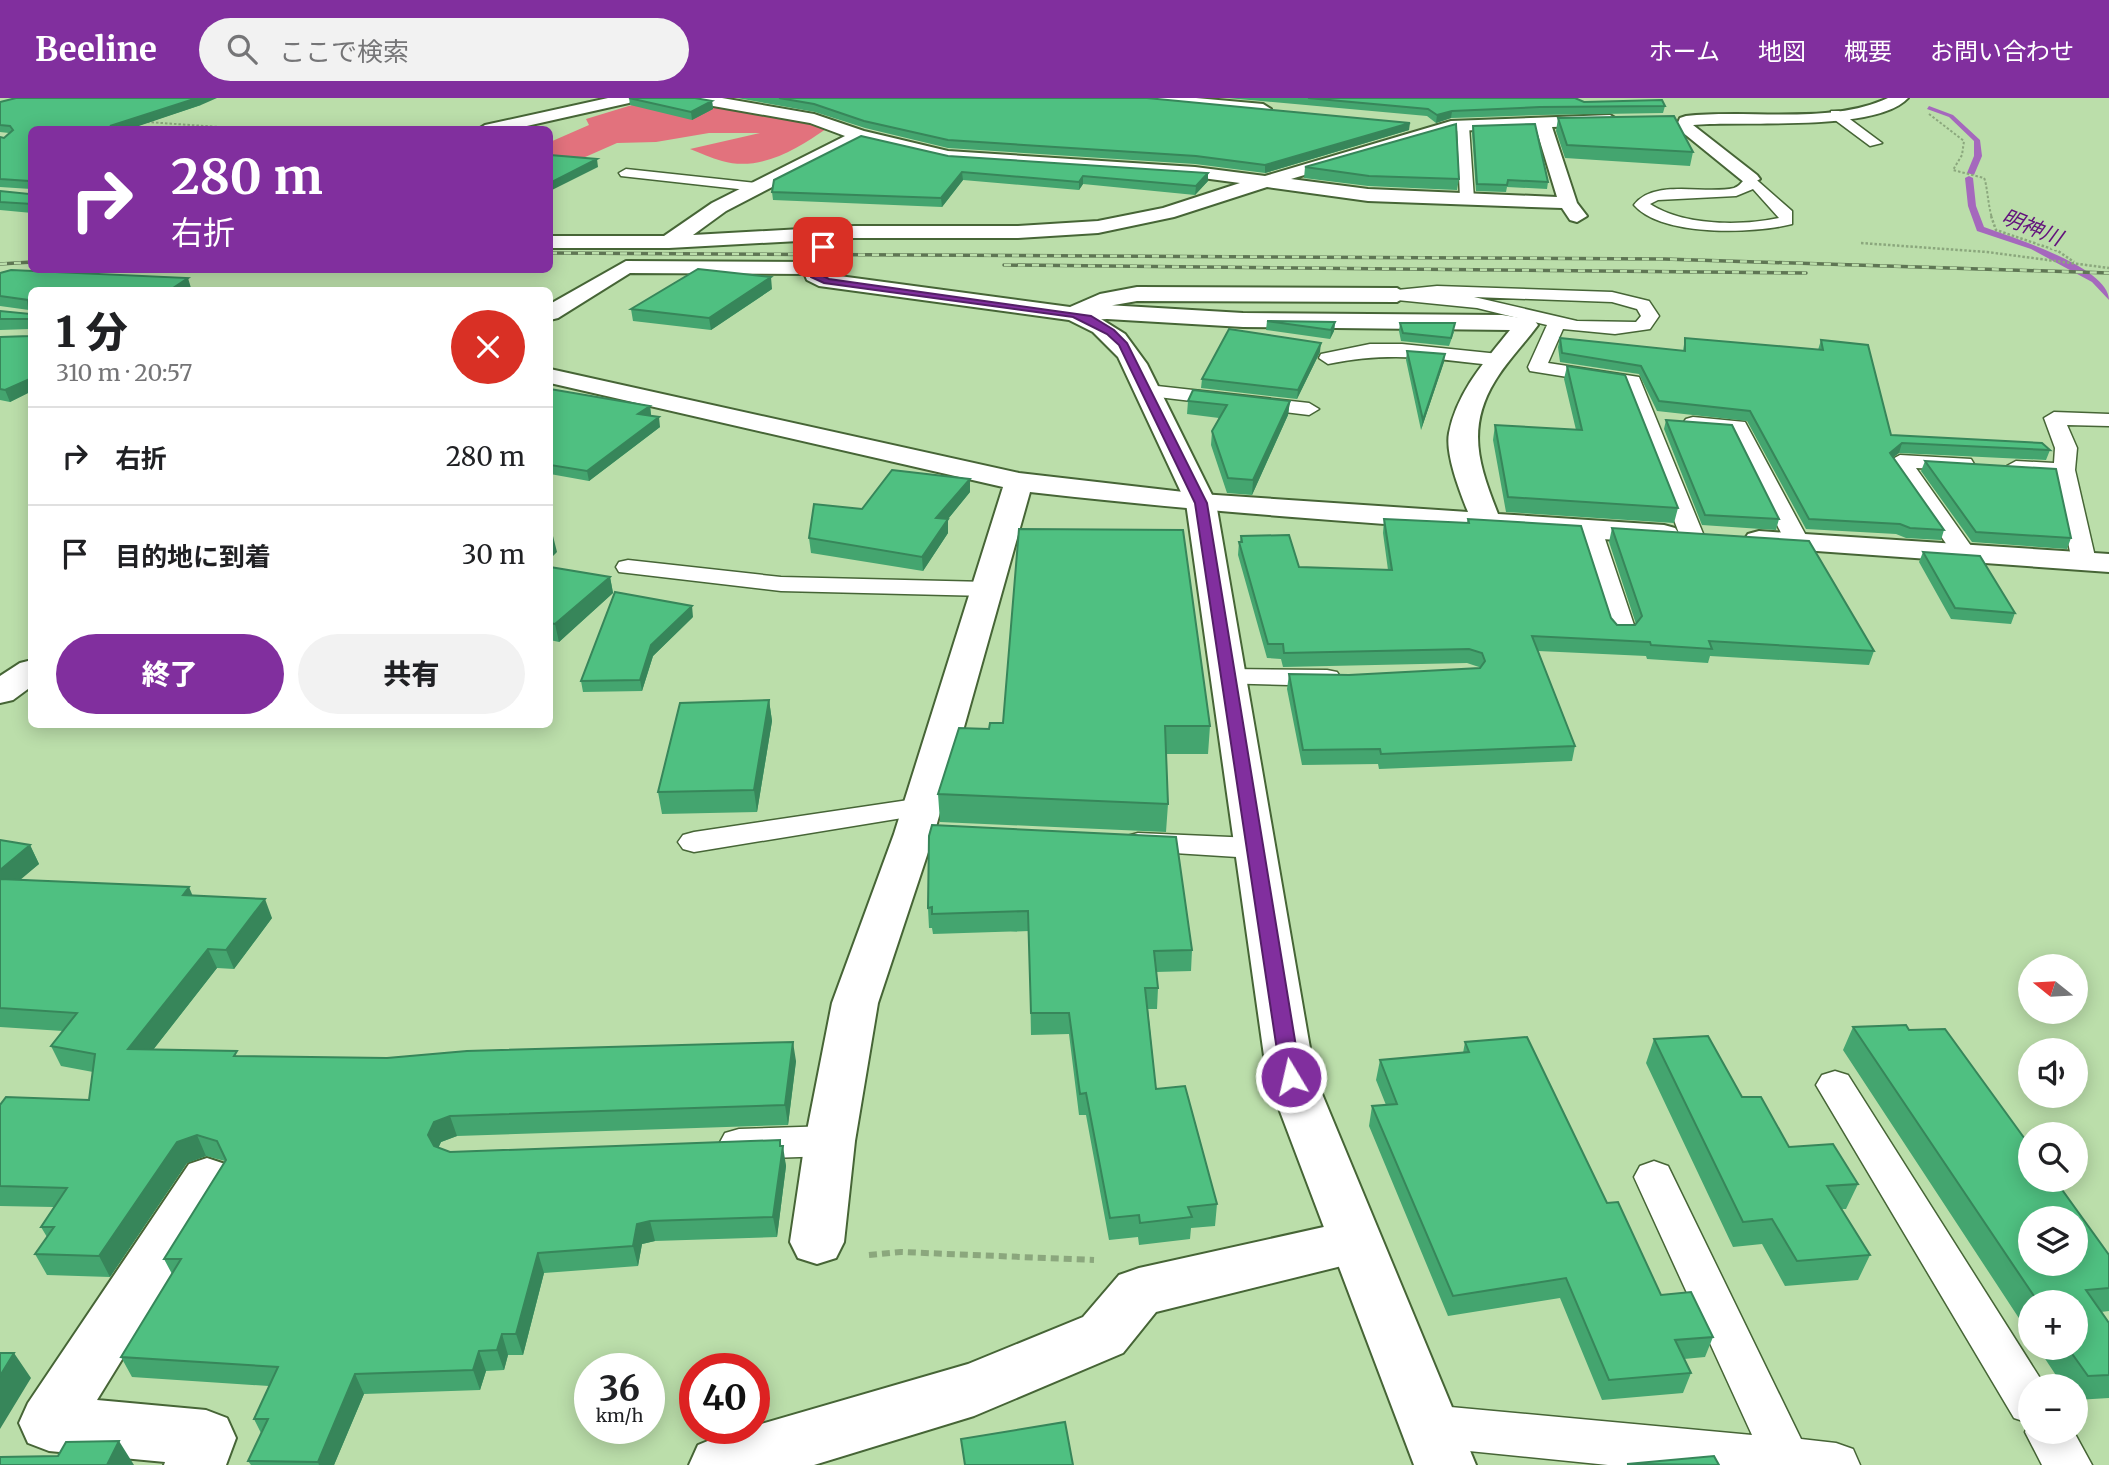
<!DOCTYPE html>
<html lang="ja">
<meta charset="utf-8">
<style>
body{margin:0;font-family:Merriweather,"Noto Sans JP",serif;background:#f2f2f2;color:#202124;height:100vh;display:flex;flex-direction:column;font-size:26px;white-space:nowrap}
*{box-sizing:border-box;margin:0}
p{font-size:23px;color:#757577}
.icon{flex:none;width:38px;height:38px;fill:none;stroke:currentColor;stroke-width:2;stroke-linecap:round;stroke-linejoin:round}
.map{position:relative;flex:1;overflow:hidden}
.panel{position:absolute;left:28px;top:189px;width:525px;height:441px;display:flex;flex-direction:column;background:#fff;border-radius:10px;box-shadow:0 4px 18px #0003}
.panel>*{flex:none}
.hud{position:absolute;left:28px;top:28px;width:525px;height:147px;border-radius:10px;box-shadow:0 4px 18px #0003;background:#812f9e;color:#fff;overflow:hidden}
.needle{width:46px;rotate:288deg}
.buttons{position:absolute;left:2018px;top:856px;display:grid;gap:14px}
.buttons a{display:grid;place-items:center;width:70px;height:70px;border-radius:50%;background:#fff;box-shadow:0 4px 18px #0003;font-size:35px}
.speed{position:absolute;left:574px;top:1255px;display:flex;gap:14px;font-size:35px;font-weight:700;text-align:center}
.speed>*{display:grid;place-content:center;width:91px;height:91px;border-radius:50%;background:#fff;box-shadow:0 4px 18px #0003;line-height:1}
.speed small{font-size:18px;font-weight:400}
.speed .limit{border:10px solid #d22;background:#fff;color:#111}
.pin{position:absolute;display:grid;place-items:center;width:60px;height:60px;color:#fff;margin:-30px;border-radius:14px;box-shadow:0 4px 10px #0006}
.me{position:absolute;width:77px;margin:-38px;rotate:351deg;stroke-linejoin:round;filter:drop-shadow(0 0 5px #0008)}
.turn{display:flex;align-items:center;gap:24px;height:147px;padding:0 28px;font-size:32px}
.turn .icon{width:91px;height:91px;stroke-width:2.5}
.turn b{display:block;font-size:49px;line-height:60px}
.round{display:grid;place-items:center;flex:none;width:74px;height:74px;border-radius:37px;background:#f2f2f2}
.head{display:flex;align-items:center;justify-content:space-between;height:119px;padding:0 28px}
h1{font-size:42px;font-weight:800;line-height:52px}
.button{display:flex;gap:14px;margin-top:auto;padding:14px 28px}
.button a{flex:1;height:80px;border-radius:42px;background:#812f9e;color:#fff;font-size:28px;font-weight:800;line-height:80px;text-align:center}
.button a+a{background:#f2f2f2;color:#202124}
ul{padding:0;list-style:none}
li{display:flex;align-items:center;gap:21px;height:98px;padding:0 28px;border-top:2px solid #e0e0e0}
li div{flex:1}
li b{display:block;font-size:26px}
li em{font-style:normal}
header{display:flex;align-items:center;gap:42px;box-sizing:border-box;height:98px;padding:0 35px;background:#812f9e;color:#fff}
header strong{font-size:33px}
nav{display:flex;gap:38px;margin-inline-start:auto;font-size:24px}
.search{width:490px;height:63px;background:#f2f2f2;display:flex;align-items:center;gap:18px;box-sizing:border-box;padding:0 24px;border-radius:38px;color:#757577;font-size:26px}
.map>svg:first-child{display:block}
</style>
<header>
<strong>Beeline</strong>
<div class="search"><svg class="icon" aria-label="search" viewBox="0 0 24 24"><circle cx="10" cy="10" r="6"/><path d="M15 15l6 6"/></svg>ここで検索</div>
<nav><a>ホーム</a><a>地図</a><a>概要</a><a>お問い合わせ</a></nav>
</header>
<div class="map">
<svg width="2109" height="1367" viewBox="0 0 2109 1367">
<rect width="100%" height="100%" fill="#bbdeaa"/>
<path fill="#e2727d" d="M655 0C702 0 784 13 826 31 797 51 760 74 722 63 711 60 701 55 690 51L760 35H709L656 44 617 45 583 60 550 58V44L589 27 586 21Z"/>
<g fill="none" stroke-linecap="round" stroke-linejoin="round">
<path fill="#a568bd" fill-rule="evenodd" d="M1929 8 1953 17 1980 42 1982 58 1974 77 1967 75 1974 58V43L1949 19 1927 11Z
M1969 78 1973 80 1976 108 1984 129C2011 139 2109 169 2109 202L2092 184 2031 151 1977 133 1968 108 1965 80Z"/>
<g stroke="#466536" stroke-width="3">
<path id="lane" d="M1831 13H1839L1882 45 1870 48 1831 19Z
M1463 24 1469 28 1474 101 1467 105 1460 101 1457 28Z
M626 71 756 85 763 89 756 93 621 78 619 75Z
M1751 77 1792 113V126C1754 136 1662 139 1634 107 1654 80 1705 97 1734 90 1743 87 1743 79 1751 77ZM1753 91 1779 120C1741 128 1684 128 1650 106L1658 102 1736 98Z
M1437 188 1612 194 1649 203 1659 218 1650 231 1615 236 1563 231 1548 265 1639 279 1704 438 1700 443H1684L1680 438 1624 288 1530 273 1528 269 1547 227 1477 210 1397 202 1388 197 1397 192ZM1474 199 1612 204 1637 211 1641 218 1636 224 1577 223Z
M1370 246H1402L1499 256 1508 262 1499 268C1436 261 1391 253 1328 266L1319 260 1321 256Z
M1148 287 1309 305 1319 311 1309 317 1141 297 1138 293 1141 289Z
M2054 314 2109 316V328L2067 327 2077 350 2075 372 2096 463 2092 468H2076L2072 463 2054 378 2016 375 2005 369 2016 363 2054 365 2055 350 2044 320Z
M1693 319 1745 324 1810 445 1806 450H1790L1786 445 1731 334 1686 329 1683 325 1686 321Z
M1900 357 1971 361 1974 366 1963 372 1916 370 1976 455 1972 460H1956L1889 363Z
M1590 425 1598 427 1602 432 1636 533 1632 538H1614L1610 533 1578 432 1582 427Z
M628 462 781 479 987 484 996 486 999 491 996 496 987 498 781 493 619 474 616 469 619 464Z
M1227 571 1327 572 1337 574 1341 580 1337 586 1327 588 1217 585 1213 579 1217 573Z
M922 700 933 703 937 709 933 715 694 754 683 751 678 744 683 737 694 734Z
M1138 735 1253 740 1264 743 1269 750 1264 757 1253 760 1127 752 1122 745 1127 738Z
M1835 973 1848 977 2045 1288H2030V1334H2074L2092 1367H2042L2025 1334 2029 1325 2014 1320 1816 987 1822 977Z
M830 1028 844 1032 850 1043 844 1054 830 1058 739 1061 725 1057 719 1046 725 1035 739 1031Z
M1654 1063 1668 1068 1801 1341 1836 1345 1853 1351 1860 1367H1608L1429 1349 1413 1343 1406 1328 1413 1313 1429 1307 1752 1337 1634 1079 1640 1068Z"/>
</g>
<g stroke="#466536" stroke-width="4">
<path id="street" d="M608 0H637L629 5 509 32H477L485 27Z
M688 0H722L814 16 864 33 948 53 1195 69 1265 78 1451 23 1610 17 1618 22 1610 27 1552 29 1577 105 1587 118 1577 124 1570 122 1562 110 1368 103 1267 89 1174 119 1098 135 1018 140H854L669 150H550V138H664L712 105 845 38 810 25 696 5ZM1536 30 1557 99 1368 91 1291 81 1452 33ZM861 43 948 63 1195 79 1240 85 1163 110 1098 123 1018 128H854L693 137 726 113Z
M1139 0H1196L1263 6 1271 11 1263 16 1147 5Z
M626 163 813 164 824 170 813 176 630 175 558 220 550 222V206Z
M1107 207 1243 215 1502 217 1534 222 1538 227C1524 246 1507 263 1495 283 1466 330 1479 368 1498 416L1664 427 1675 430 1679 436 1675 442 1664 445C1452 431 1241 418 1030 394L934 736 878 905 855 1043 844 1144 836 1160 817 1166 798 1160 790 1144 805 1043 832 905 894 736 1003 389 550 285V271L1019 375 1201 396 1468 414C1460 394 1445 356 1449 335 1457 294 1485 263 1510 232L1243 229 1107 221 1073 223 1062 216 1073 209Z
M1759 433 2109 456V474L1748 448 1744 442 1748 436Z
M32 562V588L13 602 0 605V578L20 565Z
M207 1060 225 1066 233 1081 97 1302 206 1312 227 1320 236 1340 226 1367H164L165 1364 49 1353 28 1345 19 1325 28 1305 189 1066Z
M1355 1122 1374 1128 1382 1144 1374 1160 1156 1214 1123 1255 974 1318 814 1367H689L698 1347 720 1338 968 1266 1083 1219 1119 1177 1139 1170Z"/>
</g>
<g stroke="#466536" stroke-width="4">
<path id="secondary" d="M1888 0H1908C1876 35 1741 22 1693 27L1757 77 1760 81 1751 86 1745 85 1676 29 1680 20 1686 18C1748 11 1831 27 1888 0Z
M829 130 839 136 824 170 832 177 1070 209 1100 196 1137 189 1397 190 1408 197 1397 204 1137 203 1114 207 1093 216 1125 236 1147 266 1216 405 1315 979 1476 1367H1414L1267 979 1186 405 1118 259 1093 234 1069 222 819 188 807 182 802 170 819 136Z"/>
</g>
<path stroke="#8ba77d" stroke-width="2" stroke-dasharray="2.5 2" stroke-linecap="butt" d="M1929 16 1964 43 1962 57 1953 72 1984 80C1987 85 1988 108 1992 120
M147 24 262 32"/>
<path stroke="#8ba77d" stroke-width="2.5" stroke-dasharray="2.5 2" stroke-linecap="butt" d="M1991 118 1996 132 2058 153 2074 164
M1861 145 1987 154 2109 170"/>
<path stroke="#8ba77d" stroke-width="6" stroke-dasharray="8 5" stroke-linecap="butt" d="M869 1157 901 1154 1094 1162"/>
<use href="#lane" fill="#fff" fill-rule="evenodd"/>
<use href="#street" fill="#fff" fill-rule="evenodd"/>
<use href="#secondary" fill="#fff" fill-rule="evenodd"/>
<g stroke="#5f7654" stroke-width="3.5">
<path id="rail" d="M550 155 1664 161 2109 175
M0 166 32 164
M1004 167 1806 175"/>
</g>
<use href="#rail" stroke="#bbdeaa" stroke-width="2.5" stroke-dasharray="7" stroke-linecap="butt"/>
</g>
<path fill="#44a56f" d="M629 0 712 3 713 11 692 22 630 7Z
M737 0H1147L1409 32 1265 75 1195 66 948 50 865 30 815 14Z
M1227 0H1575L1584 4 1665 8 1663 15 1539 17 1451 20 1436 25 1427 18Z
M0 4 201 7 131 30 32 32V115L0 112V93L29 96 31 93V91L0 89V39L4 40 9 35 0 34Z
M1558 20 1693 54 1690 68 1565 60 1556 33Z
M1473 28 1548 84 1547 91 1507 89 1506 94 1476 93 1472 35Z
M948 58 1208 83 1195 97 1083 86 1079 92 963 82 942 109 773 102 772 94Z
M1305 69 1459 81 1457 92 1368 88 1304 80Z
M0 175 191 190 188 192H32V293L10 304 0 302V239L30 238V231L0 232V213L30 216 29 212 0 208Z
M772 191 711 232 633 223 631 211Z
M1267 223 1335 224 1334 233 1330 241 1266 232Z
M1400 225 1454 234 1449 248 1401 243 1399 233Z
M1560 240 1683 253 1685 240 1818 252 1821 242 1891 337 2050 352 2046 362 1899 355 1893 359 1944 432 1941 442 1906 440 1896 436 1806 431 1747 323 1657 313 1639 276 1560 264 1558 249Z
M1407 253 1444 264 1421 332 1406 262Z
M1320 254 1297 301 1201 290 1202 281Z
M1567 268 1678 410 1674 425 1506 414 1493 342 1495 327 1576 332 1564 281Z
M550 291 650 308 651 317 650 318 660 329 589 383 550 376Z
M1188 303H1290L1288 317 1252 397 1227 395 1211 347 1212 333 1219 320 1187 316Z
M1666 322 1779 421 1776 432 1702 427 1664 331Z
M1925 363 2071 440 2067 451 1972 444 1921 373Z
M970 394 948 421V435L923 473 811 455 809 440 862 411Z
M1384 421 1467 425 1468 421 1611 520 1617 527H1635L1636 526 1609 444 1612 430 1874 553 1869 567 1710 558 1708 565 1647 561 1646 558 1538 553 1575 648 1572 663 1379 671 1378 666 1302 667 1287 591 1289 576 1349 577 1480 570 1479 569 1467 565 1283 569 1281 561 1267 560 1238 457 1239 444H1240L1241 438 1299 469 1388 472 1383 435Z
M1923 454 2015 515 2011 526 1951 521 1919 464Z
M550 469 610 479 613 495 559 544 550 542Z
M693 519 653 558 642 593 583 594 581 583Z
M769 602 772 623 757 714 662 716 658 694Z
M990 625 1210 628 1208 656H1166L1168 706 1166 734 940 724 938 696 989 631Z
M929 738 1192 852 1191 873 1156 874 1158 890 1157 911H1148L1156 991 1217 1106 1215 1128 1191 1130 1190 1141 1139 1147 1138 1139 1109 1142 1086 1017H1079L1069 936 1031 937 1029 833 933 836 932 830H929L928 810Z
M0 742 30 747 39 766 20 781 193 798 272 820 234 871 217 870 153 952 239 958 387 960 796 963 788 1027 457 1038 441 1044 438 1050 450 1054 780 1042 786 1068 777 1139 655 1143 642 1146 638 1168 544 1175 523 1257H508L504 1272 486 1273 480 1292 364 1296 334 1367H251L248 1363 261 1335 254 1321 269 1288 132 1279 121 1259 172 1176 164 1161 225 1063 206 1058 187 1065 110 1179 47 1177 35 1156 47 1139 41 1129 54 1109 0 1108V1007L89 1002 93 974 61 968 51 948 63 933 0 929Z
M1853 929 1909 932 2109 1157V1213L2101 1214 2109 1225V1300L2076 1302V1288H2063L2038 1250H2076V1204H2030V1237L1843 952Z
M1654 941 1742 999 1789 1049 1858 1086 1846 1111H1841L1870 1157 1858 1182 1785 1188 1762 1146 1733 1149 1646 965Z
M1465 944 1607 1105 1661 1197 1713 1239 1705 1259 1684 1261 1691 1275 1683 1295 1602 1302 1560 1200 1448 1218 1369 1028 1372 1008 1386 1007 1376 982 1380 962 1463 955Z"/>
<path fill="#37865a" d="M197 0H217L201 7 127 32 110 28Z
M712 3 713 11 692 22 691 14Z
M1452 13 1451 20 1436 25 1437 17Z
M1410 25 1409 32 1265 75V67Z
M597 61 598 69 550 93V85Z
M962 74 963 82 942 109 941 100Z
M1208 75V83L1195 97 1196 88Z
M1083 78V86L1079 92V84Z
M771 179 772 191 711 232 709 220Z
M188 180 191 190 188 192H170Z
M1335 224 1334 233 1330 241 1331 232Z
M1321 245 1320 254 1297 301 1298 292Z
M1445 256 1444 264 1421 332 1423 322Z
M32 280V293L10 304 5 292Z
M1290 303 1288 317 1252 397 1253 382Z
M650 308 651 317 640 326 638 316Z
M659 319 660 329 589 383 587 373Z
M1902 345 1899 355 1887 364 1890 355Z
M970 381V394L948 421V435L923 473 922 459 936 420Z
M553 438 557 454 550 461V441Z
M610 479 613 495 559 544 555 526Z
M692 508 693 519 653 558 642 593 640 582 651 547Z
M769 602 772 623 757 714 754 692Z
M30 747 39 766 0 799V772Z
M189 789 197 808 183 797Z
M265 801 272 820 234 871 226 852Z
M208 851 217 870 138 971 128 951Z
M793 944 796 963 788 1027 785 1007Z
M450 1018 457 1038 441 1044 435 1057 428 1037 434 1024Z
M197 1037 206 1058 187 1065 110 1179 99 1158 177 1044Z
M780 1042 782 1053 783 1048 786 1068 777 1139 773 1119Z
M650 1123 655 1143 642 1146 638 1168 633 1148 637 1126Z
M538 1155 544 1175 523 1257 516 1236Z
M502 1236 508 1257 504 1272 497 1252Z
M479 1253 486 1273 480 1292 473 1272Z
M14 1255 31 1280 0 1331V1278Z
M355 1276 364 1296 334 1367H319L318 1364Z
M119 1343 134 1367H107Z"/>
<path fill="#4fc081" stroke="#37865a" stroke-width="2" fill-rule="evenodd" d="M16 0H197L110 28 147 32H32V106L0 104V93L29 96 31 93 29 83 0 81V39L4 40 13 32 10 28 0 27V4Z
M629 0H695L712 3 691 14Z
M779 0H1147L1410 25 1265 67 1196 58 948 42 864 23 814 6Z
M1308 0H1575L1584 4 1662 2 1665 8 1540 9 1452 13 1437 17 1428 11Z
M1674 18 1693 54 1567 47 1558 20Z
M1456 26 1459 81 1369 78 1305 69Z
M1535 26 1548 84 1508 82 1507 87 1477 86 1473 28Z
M861 38 948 58 1208 75 1196 88 1083 78 1079 84 962 74 941 100 772 94 774 82Z
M550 57 597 61 550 85Z
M698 171 771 179 709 220 631 211Z
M11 172 188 180 170 192H32V280L5 292 0 291V239L30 238V221H0V213L30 216 28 202 0 198V175Z
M1267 223 1335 224 1331 232Z
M1400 225H1455L1451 240 1403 235Z
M1229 231 1321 245 1298 292 1202 281Z
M1560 240 1685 253V240L1823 252 1821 242 1868 247 1891 337 2042 345 2050 352 1902 345 1890 355 1944 432 1910 430 1900 426 1809 421 1750 313 1659 303 1641 268 1562 255Z
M1407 253 1445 256 1423 322Z
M1567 268 1625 277 1678 410 1508 399 1495 327 1582 332Z
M550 291 650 308 638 316 659 319 587 373 550 367Z
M1193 292 1290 303 1253 382 1228 380 1212 333 1227 307 1188 303Z
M1666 322 1732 327 1779 421 1705 417Z
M1925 363 2056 371 2071 440 1976 434Z
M892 372 970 381 936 420 948 421 922 459 809 440 814 406 862 411Z
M1384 421 1469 425 1468 421 1581 428 1611 520 1617 527H1635L1642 518 1612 430 1809 443 1874 553 1709 543 1712 551 1651 547 1650 544 1532 538 1575 648 1381 656 1380 651 1303 652 1289 576 1349 577 1480 570 1485 563 1482 555 1469 551 1284 555 1283 546H1268L1239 444H1242L1241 438 1289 437 1299 469 1392 472Z
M1019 431 1183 432 1210 628H1165L1168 706 938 696 959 630 989 631 990 625H1003Z
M1923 454 1980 458 2015 515 1955 510Z
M550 469 610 479 555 526 550 525Z
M615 494 692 508 651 547 640 582 581 583Z
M769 602 754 692 658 694 680 605Z
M932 727 1176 739 1192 852 1154 853 1158 890H1145L1156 991 1185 988 1217 1106 1188 1109 1192 1119 1140 1125 1139 1117 1110 1120 1086 995 1080 996 1069 915H1031L1028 813 932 816V809L928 810 929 738Z
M0 742 30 747 0 772Z
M0 781 189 789 183 797 265 801 226 852 208 851 128 951 237 953 234 958 387 960 467 953 793 944 785 1007 450 1018 434 1024 428 1037 434 1048 450 1054 780 1042V1048H783L773 1119 650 1123 637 1126 633 1148 538 1155 516 1236H502L497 1252 479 1253 473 1272 355 1276 318 1364 248 1363 268 1321H254L278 1269 121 1259 181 1161H164L226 1062 217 1043 197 1037 177 1044 99 1158 35 1156 54 1129H41L67 1090 0 1088V1007L6 999 89 1002 95 956 51 948 77 915 0 910Z
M1906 927 1909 932 1945 931 2030 1048V1082H2055L2109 1157V1190L2086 1192 2109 1225V1277L2088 1278 2068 1250H2076V1204H2038L1853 929ZM2030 1120H2076V1166H2030Z
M1708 938 1742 999H1761L1789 1049 1833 1046 1858 1086 1827 1088 1870 1157 1797 1163 1772 1121 1743 1124 1654 941Z
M1527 939 1607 1105 1618 1104 1661 1197 1691 1194 1713 1239 1675 1242 1691 1275 1609 1282 1566 1180 1453 1198 1372 1008 1397 1006 1380 962 1469 954 1465 944Z
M0 1255H14L0 1278Z
M1065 1324 1073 1367H965L961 1341Z
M119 1343 107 1367H0V1359L58 1358 66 1344Z
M1714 1358 1719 1367 1627 1366Z"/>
<path fill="#812f9e" stroke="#541f67" stroke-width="2" d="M823 147 827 149 817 170 819 176 829 181 1091 218 1114 232 1127 245 1207 405 1301 979 1298 985H1284L1281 979 1195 405 1119 247 1107 236 1073 219 824 185 811 179 809 170Z"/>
<g text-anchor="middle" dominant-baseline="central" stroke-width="7" stroke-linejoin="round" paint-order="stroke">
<g font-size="21" font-style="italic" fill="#62117c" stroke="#bbdeaa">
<text transform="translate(2032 129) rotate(22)">明神川</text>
</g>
</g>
</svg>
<div class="buttons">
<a><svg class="needle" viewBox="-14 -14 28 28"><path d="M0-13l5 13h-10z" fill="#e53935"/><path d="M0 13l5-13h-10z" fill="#757577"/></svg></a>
<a><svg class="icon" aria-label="sound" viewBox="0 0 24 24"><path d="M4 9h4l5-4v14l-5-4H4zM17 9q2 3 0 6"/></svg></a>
<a><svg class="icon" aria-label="search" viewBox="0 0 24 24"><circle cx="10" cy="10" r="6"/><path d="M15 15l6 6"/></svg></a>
<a><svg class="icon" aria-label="layers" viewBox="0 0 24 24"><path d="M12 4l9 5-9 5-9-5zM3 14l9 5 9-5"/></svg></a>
<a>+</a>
<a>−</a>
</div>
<div class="speed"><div>36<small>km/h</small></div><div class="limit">40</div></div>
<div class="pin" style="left:823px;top:149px;background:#d93025"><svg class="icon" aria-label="arrive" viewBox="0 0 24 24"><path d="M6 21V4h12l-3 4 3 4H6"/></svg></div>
<svg class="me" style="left:1291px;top:979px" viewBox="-20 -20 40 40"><circle r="17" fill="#812f9e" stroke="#fff" stroke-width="3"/><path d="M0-11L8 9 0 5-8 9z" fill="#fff"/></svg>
<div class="hud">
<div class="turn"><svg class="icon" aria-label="right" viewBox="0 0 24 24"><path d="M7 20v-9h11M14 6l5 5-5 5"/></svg><div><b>280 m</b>右折</div></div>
</div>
<section class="panel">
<div class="head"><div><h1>1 分</h1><p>310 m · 20:57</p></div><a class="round" style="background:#d93025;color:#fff"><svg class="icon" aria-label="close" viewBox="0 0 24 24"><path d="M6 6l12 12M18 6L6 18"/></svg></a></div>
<ul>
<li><svg class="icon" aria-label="right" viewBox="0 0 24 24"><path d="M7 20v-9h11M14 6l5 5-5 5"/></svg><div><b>右折</b></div><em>280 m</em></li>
<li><svg class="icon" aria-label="arrive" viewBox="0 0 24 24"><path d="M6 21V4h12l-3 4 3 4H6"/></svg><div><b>目的地に到着</b></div><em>30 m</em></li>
</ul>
<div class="button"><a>終了</a><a>共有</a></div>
</section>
</div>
